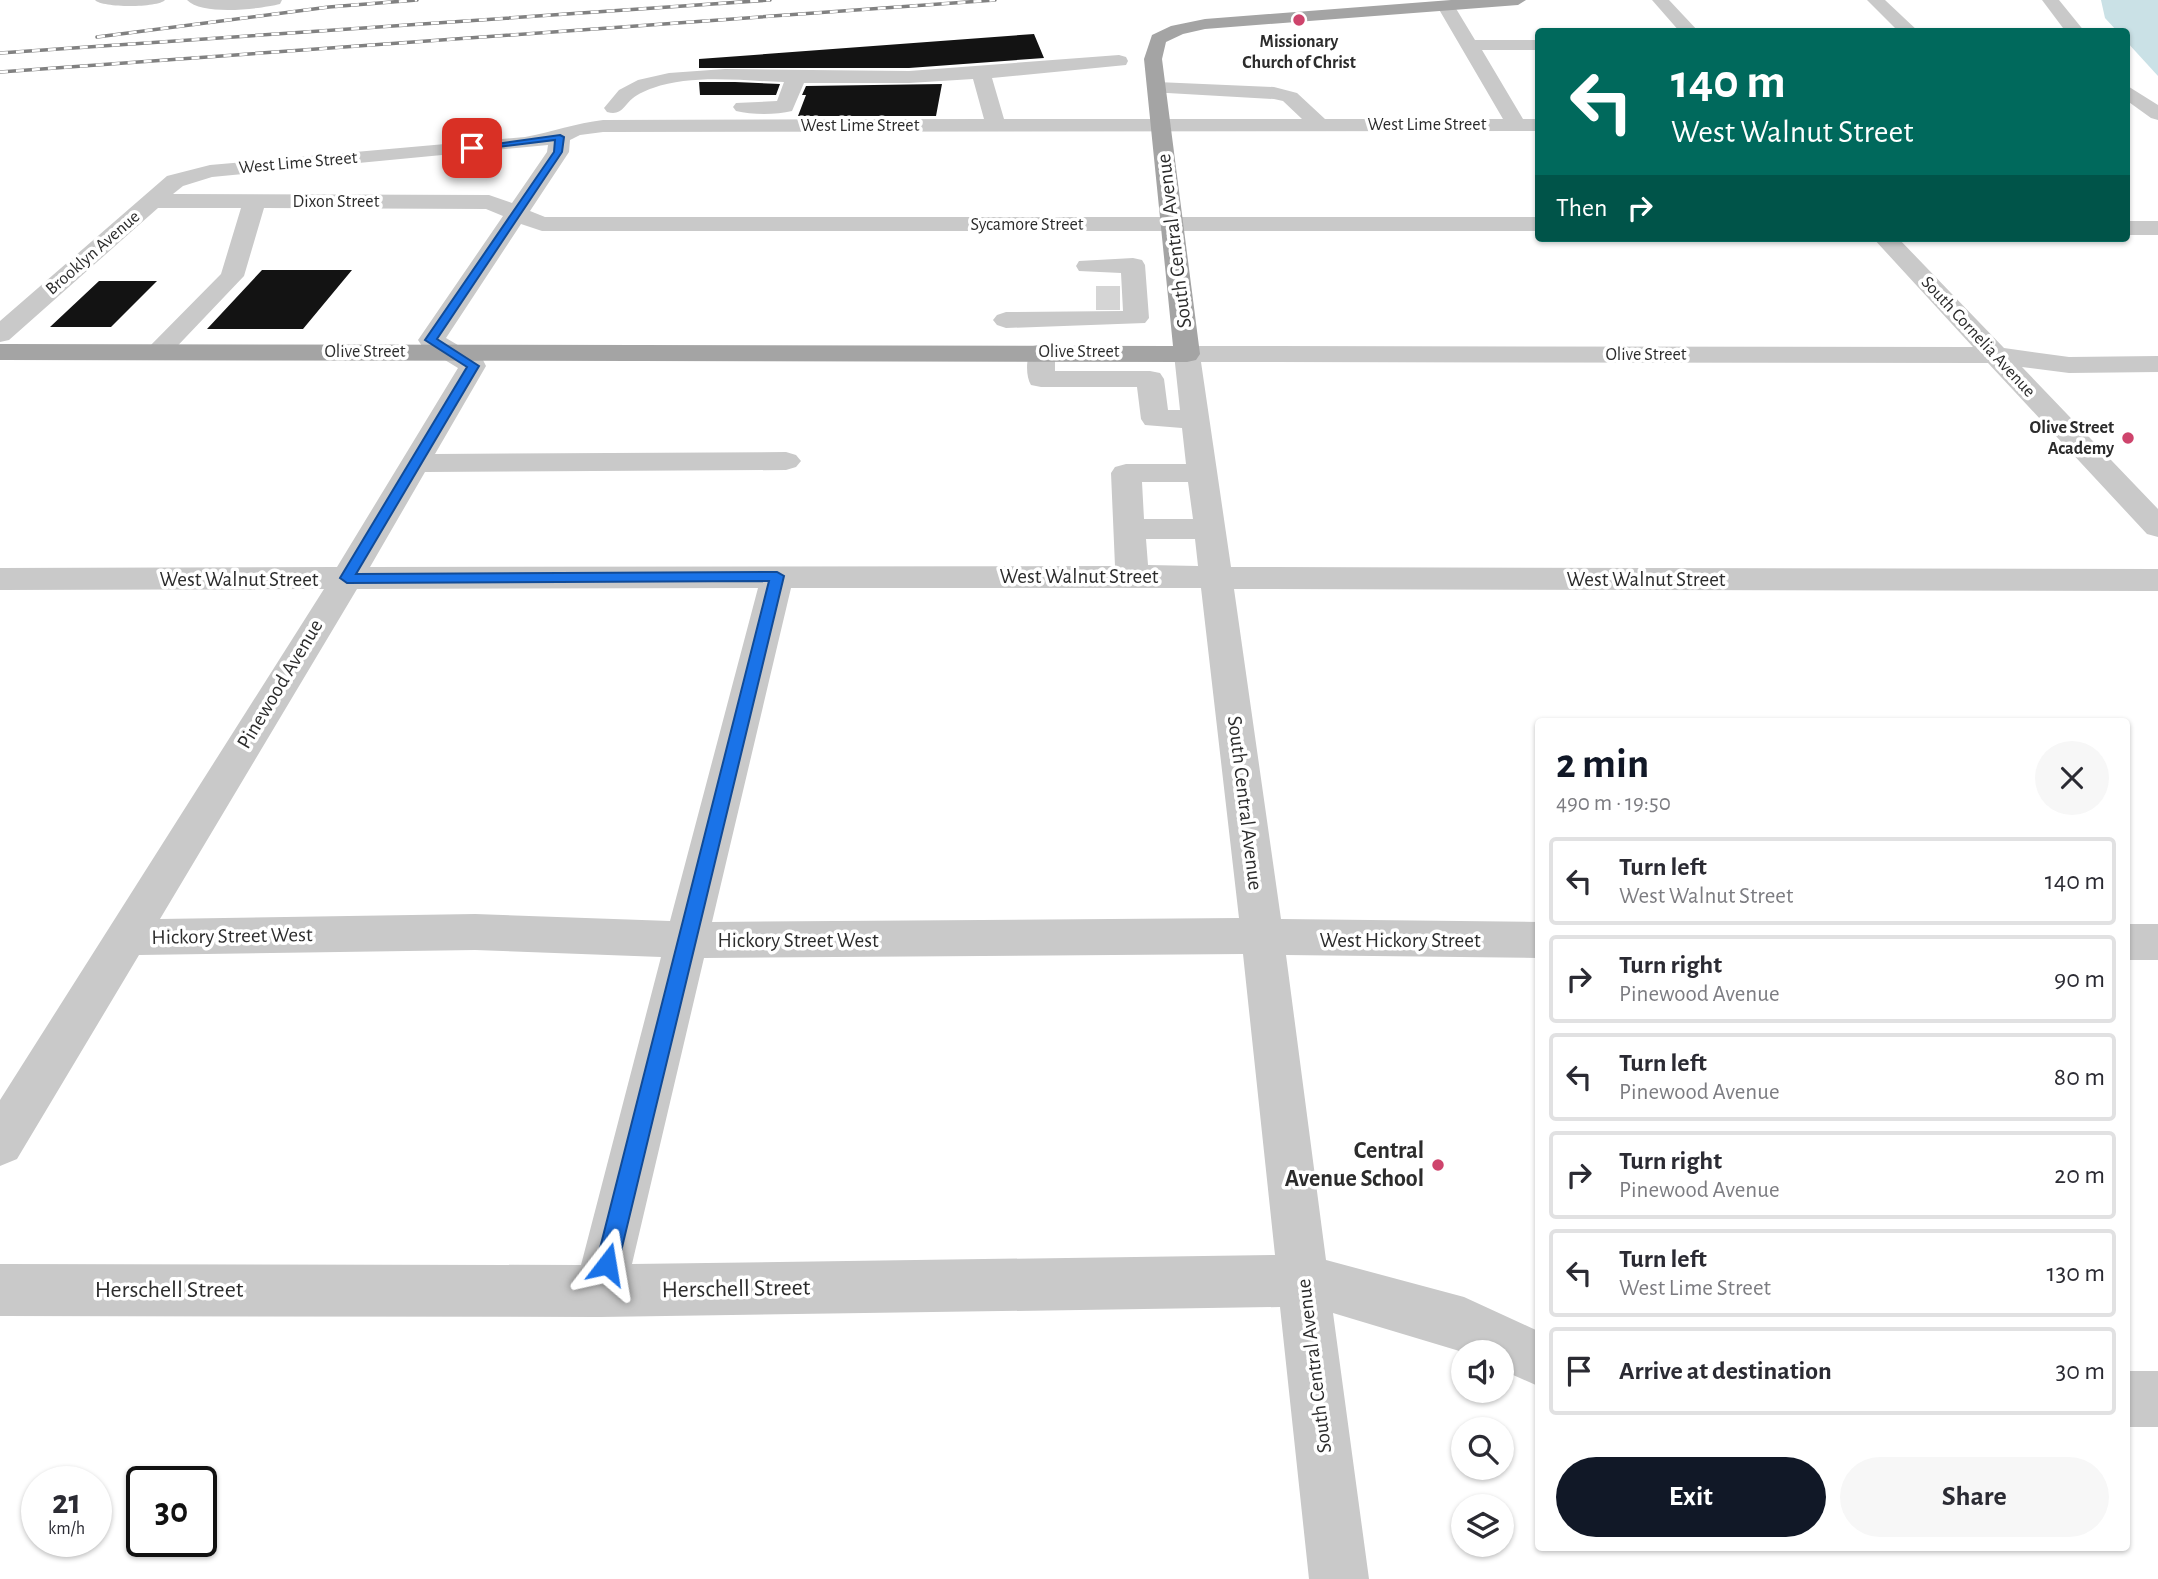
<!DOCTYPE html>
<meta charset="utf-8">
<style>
body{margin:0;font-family:"Alegreya Sans",sans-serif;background:#f7f7f7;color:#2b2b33;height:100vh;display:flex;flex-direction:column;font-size:26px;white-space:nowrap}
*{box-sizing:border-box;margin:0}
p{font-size:23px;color:#7c7c81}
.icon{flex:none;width:38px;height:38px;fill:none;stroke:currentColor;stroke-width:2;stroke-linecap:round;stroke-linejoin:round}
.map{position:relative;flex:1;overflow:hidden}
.sheet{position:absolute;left:1535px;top:718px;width:595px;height:833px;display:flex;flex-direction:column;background:#fff;border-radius:7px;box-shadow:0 2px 5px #0004}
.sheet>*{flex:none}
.guide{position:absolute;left:1535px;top:28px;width:595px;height:214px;border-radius:7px;box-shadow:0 2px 5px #0004;background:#00695c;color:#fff;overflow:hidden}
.buttons{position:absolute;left:1451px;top:1340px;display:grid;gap:14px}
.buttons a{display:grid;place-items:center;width:63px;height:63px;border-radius:50%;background:#fff;box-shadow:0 2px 5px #0004;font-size:35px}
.speed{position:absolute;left:21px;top:1466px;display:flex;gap:14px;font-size:35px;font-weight:700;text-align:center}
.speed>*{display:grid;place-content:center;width:91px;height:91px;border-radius:50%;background:#fff;box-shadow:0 2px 5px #0004;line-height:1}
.speed small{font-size:18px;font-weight:400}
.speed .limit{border:4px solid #111;border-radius:10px;background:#fff;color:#111}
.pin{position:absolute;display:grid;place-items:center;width:60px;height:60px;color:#fff;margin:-30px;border-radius:14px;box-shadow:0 4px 10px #0006}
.me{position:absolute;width:77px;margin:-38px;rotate:14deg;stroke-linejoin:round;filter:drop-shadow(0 0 5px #0008)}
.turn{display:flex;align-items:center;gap:24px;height:147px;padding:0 21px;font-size:32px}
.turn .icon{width:91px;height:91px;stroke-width:2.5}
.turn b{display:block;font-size:49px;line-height:60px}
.then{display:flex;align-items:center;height:66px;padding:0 21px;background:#0003;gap:14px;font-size:26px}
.round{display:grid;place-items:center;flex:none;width:74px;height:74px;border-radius:37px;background:#f7f7f7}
.summary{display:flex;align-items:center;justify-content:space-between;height:119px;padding:0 21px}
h1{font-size:42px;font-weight:600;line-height:52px;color:#111827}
.primary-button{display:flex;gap:14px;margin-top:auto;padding:14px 21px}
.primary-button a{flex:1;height:80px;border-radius:42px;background:#111827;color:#fff;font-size:28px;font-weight:600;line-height:80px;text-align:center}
.primary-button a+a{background:#f7f7f7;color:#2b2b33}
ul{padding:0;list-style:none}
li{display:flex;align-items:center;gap:21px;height:88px;margin:0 14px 10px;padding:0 7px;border:4px solid #e1e1e2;border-radius:7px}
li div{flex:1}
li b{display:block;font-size:26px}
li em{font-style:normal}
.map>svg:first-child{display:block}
</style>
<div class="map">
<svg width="2158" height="1579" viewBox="0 0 2158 1579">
<rect width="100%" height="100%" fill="#fff"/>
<path fill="#cae1e6" d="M2101 0H2158V76L2126 41V32L2117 31 2105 18Z"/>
<path fill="#131313" d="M1034 34 1044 58 909 68H699V59Z
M699 82H735L780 84 776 95H700Z
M942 84 936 116H798L806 95H802L806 86Z
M262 270H352L303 329H207Z
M99 281H157L111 327H50Z"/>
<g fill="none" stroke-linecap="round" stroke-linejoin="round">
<path stroke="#d5d5d5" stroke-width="24" stroke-dasharray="24 12" stroke-linecap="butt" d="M1096 298H1123"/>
<path fill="#c9c9c9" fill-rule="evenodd" d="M95 0H165C158 8 102 8 95 0Z
M187 0H282L280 4C260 9 202 16 187 0Z
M1652 0H1669L1699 32H1680Z
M1867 0H1885L1919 32H1899Z
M2042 0H2059L2085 32H2066Z
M1446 1 1452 2 1475 40H1538V50H1482L1523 119H1538V131L603 132 580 135 570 140 569 152 530 211 545 217H1538V231H542L521 224 446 338 483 360 486 366 435 454 786 452 796 455 801 461 796 467 786 470 425 472 370 567 1115 566 1111 473 1115 467 1126 464H1186L1182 428 1145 425 1141 419 1137 387H1041L1031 385C1025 375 1026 356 1033 346L1042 344 1051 346 1055 352V371H1150L1160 373 1164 379 1168 410H1180L1174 354 1178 348 1187 346 1973 347 1873 238H1898L2004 348 2069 357 2158 356V372L2069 373 2022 367 2158 509V537L2147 534 1988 363 1201 362 1231 567 2158 569V591L1234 589 1281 919 1538 922V958L1286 955 1326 1260 1464 1297 1538 1331V1386L1502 1370V1353H1466L1333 1313 1369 1579H1309L1280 1307 600 1317 0 1316V1264L581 1265 661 957 475 950 139 955 17 1159 0 1166V1100L324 589 0 590V568L337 567 458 368 422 346 418 340 503 216 486 209 264 208 244 276 166 358 157 360 148 358 144 352 221 274 241 208H158L9 340 0 342V321L167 176 210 165 525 137C552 132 576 123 603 120L984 119 973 79 909 83H804L792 111C776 115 752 115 736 111L733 107 736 103 777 101 784 82C742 81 693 74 653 88 647 90 638 94 633 98 623 106 622 116 607 112L604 108 619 90 638 80 669 73 725 69 909 71 1119 55 1126 57 1128 61 1126 65 992 78 1004 119H1302L1283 101 1274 99 1150 92 1147 88 1157 82 1274 87 1297 93 1325 119H1503L1437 6ZM548 145 547 152 512 203 489 195 173 194 183 186 212 177ZM1142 482H1188L1193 519H1144ZM1146 539H1195L1198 566 1148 565ZM758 588 670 921 475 914 160 919 357 589ZM791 588H1201L1239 918 712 922ZM1243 954 1275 1255 632 1264 704 958Z
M2126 85 2158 105V120L2151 118 2126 100Z
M2126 221H2158V235H2126Z
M1133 258 1142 260 1145 265 1149 318 1145 323 1006 328 997 325 993 320 997 315 1006 312 1123 311 1121 273 1079 271 1076 266 1079 261Z
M2126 924H2158V960H2126Z
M2126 1371H2158V1427H2126Z"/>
<path fill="#a4a4a4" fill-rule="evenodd" d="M1451 0H1526L1518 5 1205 29 1183 34 1166 42 1162 59 1200 354 1196 360 1187 362 0 360V344L1173 346 1144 59 1152 35 1171 26 1205 19Z"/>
<g stroke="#818181" stroke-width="3.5">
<path id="rail" d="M97 37 329 7 417 0
M0 53 770 0
M0 72 995 0"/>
</g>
<use href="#rail" stroke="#fff" stroke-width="2.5" stroke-dasharray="8" stroke-linecap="butt"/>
</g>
<path fill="#1a73e8" stroke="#114b97" stroke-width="2" d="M560 135 564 137 562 152 437 339 479 366 356 574 777 572 784 576 618 1264 614 1271 607 1274 599 1271 596 1264 769 581 347 583 340 578 467 367 425 340 554 152 555 140 472 150 468 148Z"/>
<g fill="#ce446c" stroke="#fff" stroke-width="2.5">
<circle cx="1299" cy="20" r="7"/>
<circle cx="2128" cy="438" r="7"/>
<circle cx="1438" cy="1165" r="7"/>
</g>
<g text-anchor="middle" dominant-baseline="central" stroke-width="7" stroke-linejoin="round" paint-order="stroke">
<g font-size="18" font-weight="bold" fill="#2c2c2c" stroke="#fff">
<text x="1299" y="42">Missionary<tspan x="1299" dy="21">Church of Christ</tspan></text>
<text x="2114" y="428" text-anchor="end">Olive Street<tspan x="2114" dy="21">Academy</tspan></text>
</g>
<g font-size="18" fill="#2c2c2c" stroke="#fff">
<text x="1427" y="125">West Lime Street</text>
<text x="860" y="126">West Lime Street</text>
<text transform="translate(298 163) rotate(-5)">West Lime Street</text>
<text x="336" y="202">Dixon Street</text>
<text x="1027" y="225">Sycamore Street</text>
<text transform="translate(93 253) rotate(-41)">Brooklyn Avenue</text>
<text transform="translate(1978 337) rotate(47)">South Cornelia Avenue</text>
<text x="365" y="352">Olive Street</text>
<text x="1079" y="352">Olive Street</text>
<text x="1646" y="355">Olive Street</text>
</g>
<g font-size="21" fill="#2c2c2c" stroke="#fff">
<text transform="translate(1174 241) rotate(-97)">South Central Avenue</text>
<text x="1079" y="576">West Walnut Street</text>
<text x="239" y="579">West Walnut Street</text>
<text x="1646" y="579">West Walnut Street</text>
<text transform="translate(280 684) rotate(-59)">Pinewood Avenue</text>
<text transform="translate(1245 803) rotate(83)">South Central Avenue</text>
<text transform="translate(232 936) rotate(-1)">Hickory Street West</text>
<text x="798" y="940">Hickory Street West</text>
<text x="1400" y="940">West Hickory Street</text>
<text transform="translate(1314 1366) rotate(-97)">South Central Avenue</text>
</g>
<g font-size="24" font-weight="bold" fill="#2c2c2c" stroke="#fff" text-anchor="end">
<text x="1424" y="1151">Central<tspan x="1424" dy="28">Avenue School</tspan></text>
</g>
<g font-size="24" fill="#2c2c2c" stroke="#fff">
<text transform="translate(736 1289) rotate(-1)">Herschell Street</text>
<text x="169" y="1290">Herschell Street</text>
</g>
</g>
</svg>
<div class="buttons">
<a><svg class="icon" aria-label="sound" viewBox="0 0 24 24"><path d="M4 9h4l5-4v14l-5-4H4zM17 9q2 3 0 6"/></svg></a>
<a><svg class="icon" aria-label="search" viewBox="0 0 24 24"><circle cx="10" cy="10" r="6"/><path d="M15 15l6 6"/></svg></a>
<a><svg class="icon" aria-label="layers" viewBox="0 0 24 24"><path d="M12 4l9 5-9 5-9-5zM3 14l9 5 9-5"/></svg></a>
</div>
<div class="speed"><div>21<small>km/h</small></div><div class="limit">30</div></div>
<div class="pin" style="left:472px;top:148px;background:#d93025"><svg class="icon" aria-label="arrive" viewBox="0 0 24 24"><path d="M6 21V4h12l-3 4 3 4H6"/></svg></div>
<svg class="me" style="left:607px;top:1264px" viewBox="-20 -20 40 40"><path d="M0-17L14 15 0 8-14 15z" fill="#1a73e8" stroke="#fff" stroke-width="4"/></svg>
<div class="guide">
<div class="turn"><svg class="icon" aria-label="left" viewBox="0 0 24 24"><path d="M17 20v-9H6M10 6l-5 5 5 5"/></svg><div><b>140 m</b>West Walnut Street</div></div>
<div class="then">Then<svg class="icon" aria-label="right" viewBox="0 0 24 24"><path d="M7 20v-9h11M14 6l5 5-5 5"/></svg></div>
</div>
<section class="sheet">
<div class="summary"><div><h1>2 min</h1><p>490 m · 19:50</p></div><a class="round"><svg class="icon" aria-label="close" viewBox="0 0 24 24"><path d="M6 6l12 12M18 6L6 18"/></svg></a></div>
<ul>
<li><svg class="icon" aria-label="left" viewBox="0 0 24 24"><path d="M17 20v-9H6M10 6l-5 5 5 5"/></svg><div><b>Turn left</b><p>West Walnut Street</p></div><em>140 m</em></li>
<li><svg class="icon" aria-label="right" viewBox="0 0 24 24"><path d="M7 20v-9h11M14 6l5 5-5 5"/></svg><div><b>Turn right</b><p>Pinewood Avenue</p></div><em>90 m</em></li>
<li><svg class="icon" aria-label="left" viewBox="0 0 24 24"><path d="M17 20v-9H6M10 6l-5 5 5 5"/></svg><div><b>Turn left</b><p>Pinewood Avenue</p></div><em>80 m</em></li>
<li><svg class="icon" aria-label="right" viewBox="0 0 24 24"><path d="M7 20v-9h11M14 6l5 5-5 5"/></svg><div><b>Turn right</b><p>Pinewood Avenue</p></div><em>20 m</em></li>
<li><svg class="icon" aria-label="left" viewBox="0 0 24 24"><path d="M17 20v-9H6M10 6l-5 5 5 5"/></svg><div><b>Turn left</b><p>West Lime Street</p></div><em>130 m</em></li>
<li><svg class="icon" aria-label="arrive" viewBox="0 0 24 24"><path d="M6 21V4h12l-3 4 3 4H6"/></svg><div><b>Arrive at destination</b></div><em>30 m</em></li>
</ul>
<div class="primary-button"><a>Exit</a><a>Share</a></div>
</section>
</div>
